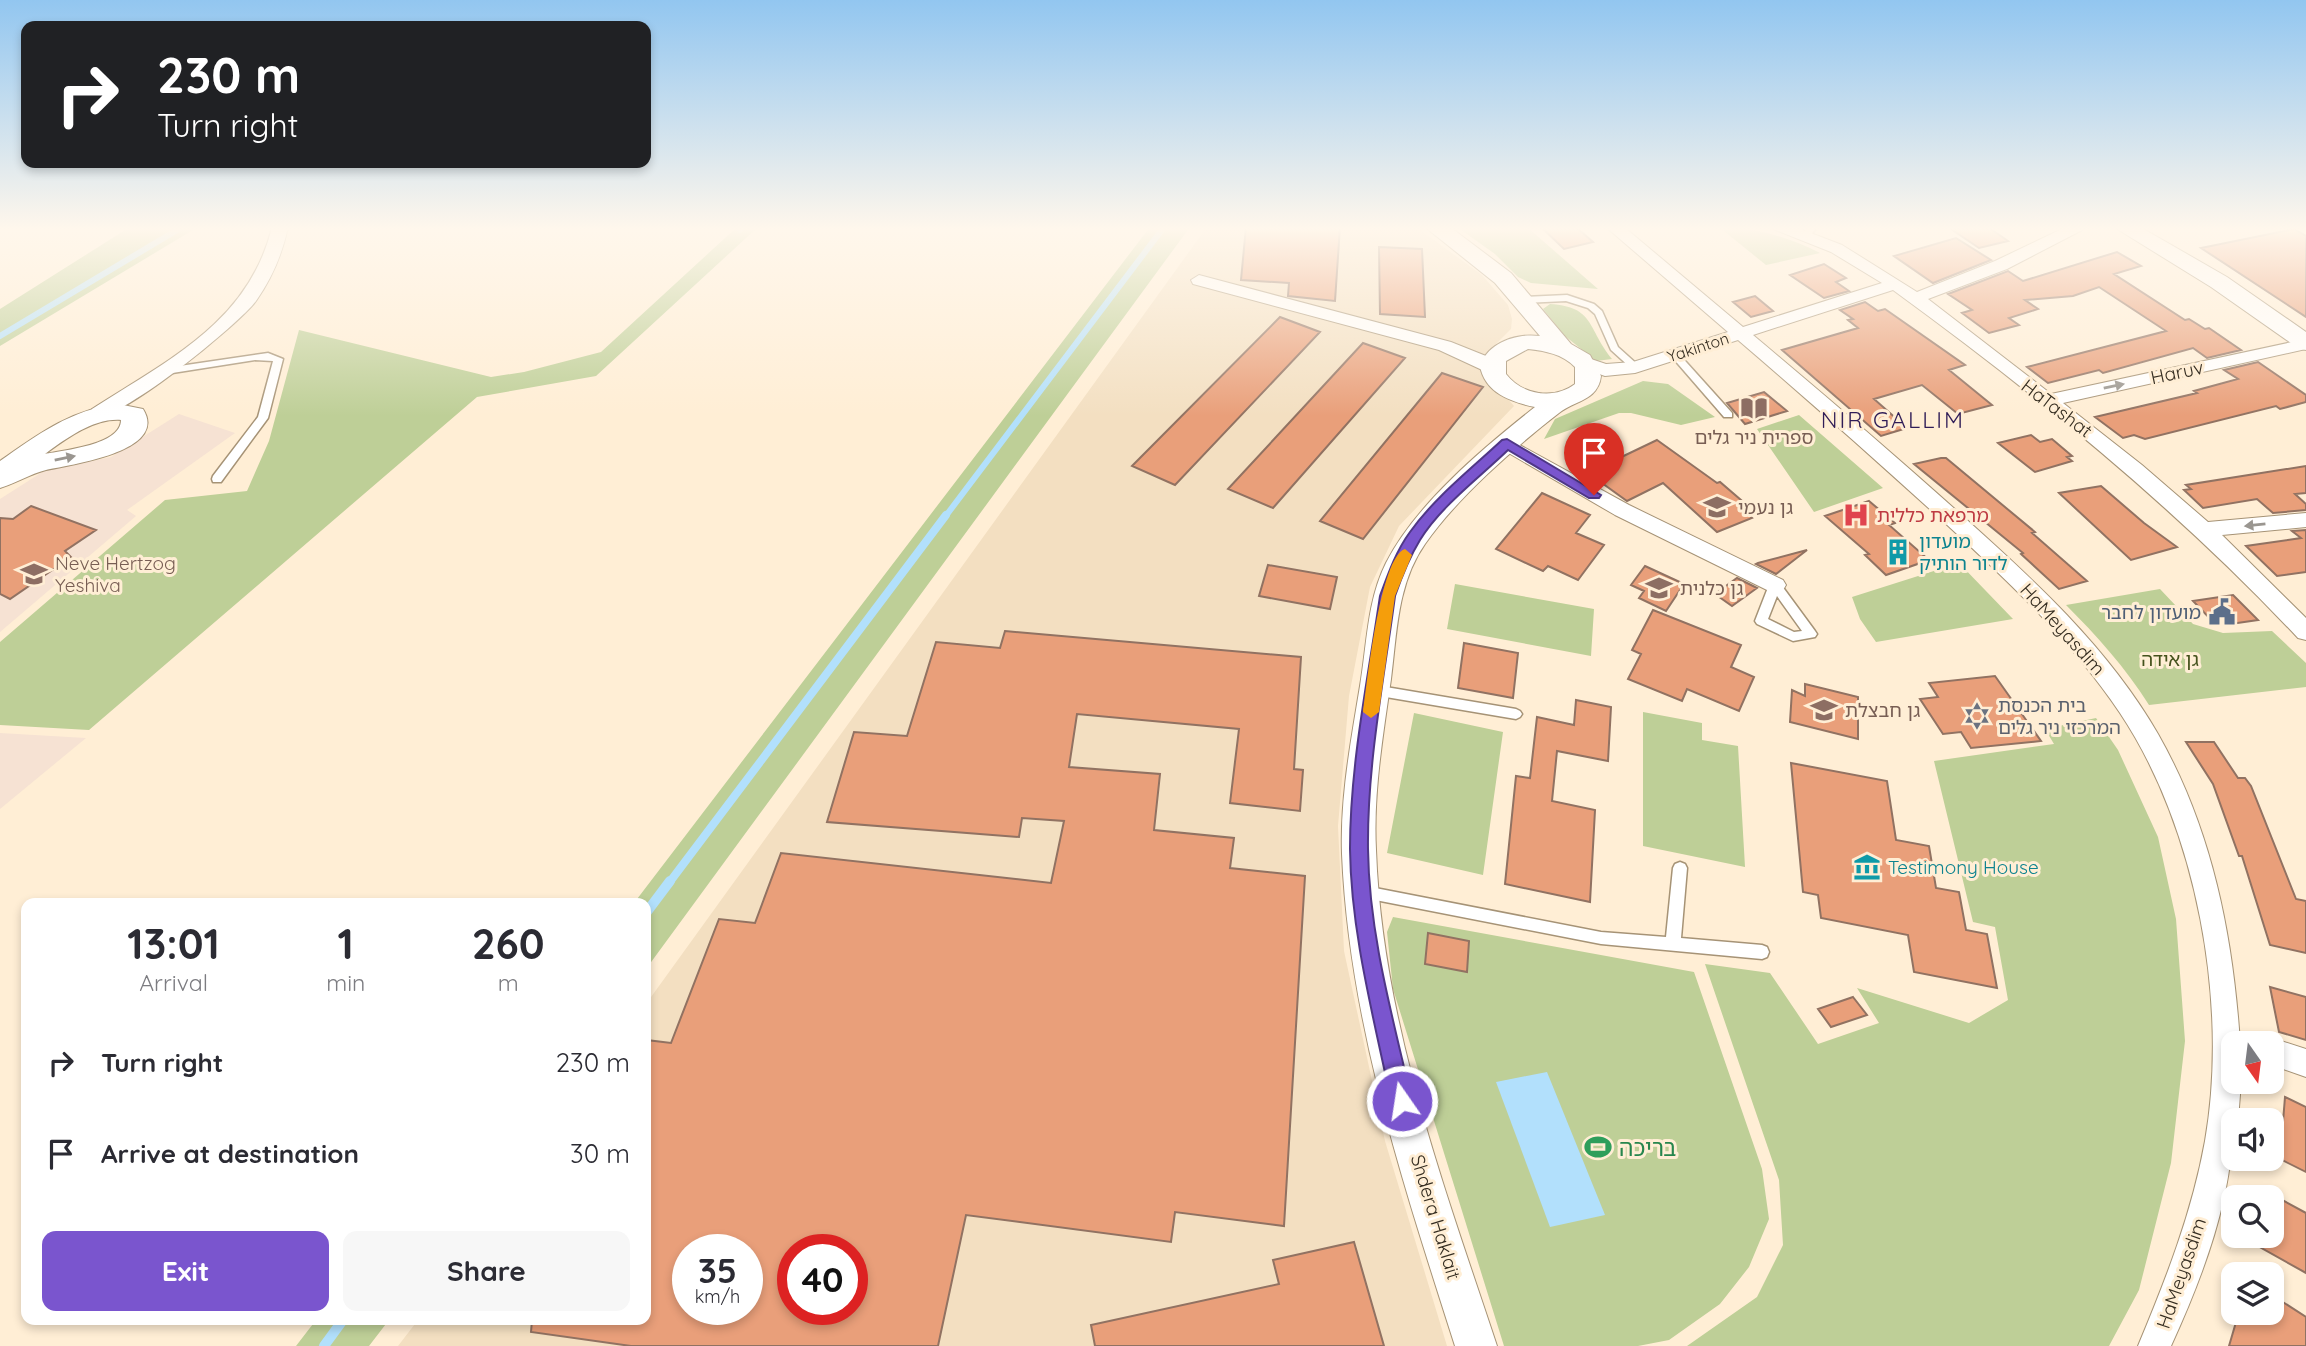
<!DOCTYPE html>
<meta charset="utf-8">
<style>
body{margin:0;font-family:Quicksand,"Noto Sans Hebrew",sans-serif;background:#f7f7f7;color:#2b2b33;height:100vh;display:flex;flex-direction:column;font-size:26px;white-space:nowrap}
*{box-sizing:border-box;margin:0}
p{font-size:23px;color:#7c7c81}
.icon{flex:none;width:38px;height:38px;fill:none;stroke:currentColor;stroke-width:2;stroke-linecap:round;stroke-linejoin:round}
.map{position:relative;flex:1;overflow:hidden}
.details{position:absolute;left:21px;top:898px;width:630px;height:427px;display:flex;flex-direction:column;background:#fff;border-radius:14px;box-shadow:0 4px 10px #0003}
.details>*{flex:none}
.guide{position:absolute;left:21px;top:21px;width:630px;height:147px;border-radius:14px;box-shadow:0 4px 10px #0003;background:#202124;color:#fff;overflow:hidden}
.needle{width:46px;rotate:166deg}
.buttons{position:absolute;left:2221px;top:1031px;display:grid;gap:14px}
.buttons a{display:grid;place-items:center;width:63px;height:63px;border-radius:14px;background:#fff;box-shadow:0 4px 10px #0003;font-size:35px}
.speed{position:absolute;left:672px;top:1234px;display:flex;gap:14px;font-size:35px;font-weight:700;text-align:center}
.speed>*{display:grid;place-content:center;width:91px;height:91px;border-radius:50%;background:#fff;box-shadow:0 4px 10px #0003;line-height:1}
.speed small{font-size:18px;font-weight:400}
.speed .limit{border:10px solid #d22;background:#fff;color:#111}
.pin{position:absolute;display:grid;place-items:center;width:60px;height:60px;color:#fff;margin:-72px -30px;border-radius:50% 50% 50% 0;rotate:-45deg;box-shadow:0 0 7px #0007}
.pin .icon{rotate:45deg}
.me{position:absolute;width:77px;margin:-38px;rotate:347deg;stroke-linejoin:round;filter:drop-shadow(0 0 5px #0008)}
.turn{display:flex;align-items:center;gap:24px;height:147px;padding:0 21px;font-size:32px}
.turn .icon{width:91px;height:91px;stroke-width:2.5}
.turn b{display:block;font-size:49px;line-height:60px}
.eta{display:flex;justify-content:space-evenly;align-items:center;height:119px;text-align:center}
.eta b{font-size:42px;font-weight:700;line-height:49px}
.primary-button{display:flex;gap:14px;margin-top:auto;padding:14px 21px}
.primary-button a{flex:1;height:80px;border-radius:14px;background:#7a55ce;color:#fff;font-size:28px;font-weight:700;line-height:80px;text-align:center}
.primary-button a+a{background:#f7f7f7;color:#2b2b33}
ul{padding:0;list-style:none}
li{display:flex;align-items:center;gap:21px;height:91px;padding:0 21px}
li div{flex:1}
li b{display:block;font-size:26px}
li em{font-style:normal}
.map>svg:first-child{display:block}
</style>
<div class="map">
<svg width="2306" height="1346" viewBox="0 0 2306 1346">
<rect width="100%" height="100%" fill="#ffeed5"/>
<path fill="#f3dfc1" fill-rule="evenodd" d="M1207 227H1416L1482 275 1508 305 1512 319 1511 329 1486 354 1481 369 1514 406 1399 526 1370 587 1349 696 1338 826 1344 951 1385 1141 1447 1346H398L418 1320H646V1004ZM688 1250H747V1309H688ZM793 1250H852V1309H793Z"/>
<path fill="#f6e2d3" d="M179 414 235 433 127 510 136 516 0 632V499L44 471 111 457Z
M0 733 86 738 0 809Z"/>
<path fill="#becf97" d="M130 227H198L0 346V309Z
M737 227H758L596 376 477 397 89 730 0 725V642L165 500 247 491 269 441 299 330 491 377 524 372 601 352Z
M1150 227H1190L646 969V903H634Z
M1457 227H1527L1598 289 1531 283 1518 277 1495 254Z
M1719 227C1753 227 1789 237 1820 253L1766 265Z
M1550 304C1595 307 1587 328 1612 359L1596 361 1565 336 1543 309Z
M1643 381 1668 384 1715 417 1681 425 1631 413H1619L1544 439 1555 419Z
M1799 415 1883 488 1814 512 1757 429Z
M1959 563 2013 619 1876 642 1860 619 1852 597Z
M1455 584 1594 609 1591 656 1447 629Z
M2160 589 2193 624 2223 633 2272 631 2306 663V687L2149 705C2125 667 2097 636 2066 605Z
M1643 712 1702 723V740L1738 746 1745 867 1643 846Z
M1414 713 1503 732 1483 875 1387 853Z
M2096 718 2118 750 2158 837 2176 919 2185 1041 2171 1163 2139 1290 2109 1346H1687L1757 1297 1783 1245 1779 1180 1705 964 1770 973 1818 1044 1879 1023 1857 988 1969 1023 2008 1000 1995 927 1973 922 1934 761 2054 744 2045 729Z
M1393 917 1694 972 1762 1169 1769 1219 1749 1267 1720 1304 1669 1340 1638 1346H1504L1393 989 1387 932Z
M316 1320H389L369 1346H296Z"/>
<path fill="#b2e0fc" d="M1547 1072 1605 1215 1550 1227 1496 1082Z"/>
<g fill="none" stroke-linecap="round" stroke-linejoin="round">
<path stroke="#b2e0fc" stroke-width="6" d="M740 230 743 227
M0 336 182 227
M945 517 1164 227"/>
<path stroke="#b2e0fc" stroke-width="8" d="M669 883 946 515"/>
<path stroke="#b2e0fc" stroke-width="10" d="M646 913 670 881
M324 1346 343 1320"/>
</g>
<path fill="#e99f7a" stroke="#917262" stroke-width="2" fill-rule="evenodd" d="M1246 227H1340L1335 301 1288 296 1289 283 1241 280Z
M1541 227H1576L1593 242 1564 249Z
M1948 227H1988L2008 241 1979 248Z
M2294 229 2306 236V317L2201 248Z
M1956 238 1991 260 1933 283 1894 256Z
M1379 247 1422 249 1425 317 1380 314Z
M2117 252 2141 266 2114 274 2185 320 2189 319 2205 329 2209 328 2241 350 2207 358 2193 348 2103 373 2099 370 2048 383 2027 367 2166 331 2099 287 2073 296 2025 300 2038 309 2009 318 2019 325 1989 333 1962 313 1972 310 1948 294 2008 271 2023 281Z
M1824 264 1846 278 1836 282 1849 291 1824 298 1790 275Z
M1755 296 1773 311 1751 317 1733 302Z
M1865 302 1878 311 1885 309 1965 365 1949 370 1992 405 1958 414 1922 385 1874 399 1907 428 1881 436 1782 350 1858 328 1848 320 1853 319 1840 310Z
M1280 317 1320 332 1175 485 1132 466Z
M1363 343 1405 358 1273 508 1228 489Z
M2258 362 2306 395V402L2280 409 2276 406 2145 439 2134 435 2123 438 2095 417 2197 393 2194 391 2238 379 2224 370Z
M1442 373 1483 387 1363 539 1320 521Z
M1764 392 1787 411 1745 424 1727 403Z
M2031 435 2040 442 2052 439 2072 456 2067 457 2072 461 2035 472 1998 443Z
M1657 440 1717 483 1720 482 1748 506 1741 508 1752 518 1717 532 1663 483 1627 501 1588 473Z
M1941 458H1946L2035 532 2032 533 2087 581 2059 589 2021 554 2023 553 1914 464Z
M2306 466V493L2295 494 2306 504V510L2273 513 2257 499 2203 508 2184 490 2191 489 2186 485Z
M2101 486 2144 523 2177 547 2131 560 2059 493Z
M1542 493 1590 515 1576 533 1604 545 1578 580 1548 566 1543 571 1496 549Z
M1869 501 1895 523 1889 525 1929 560 1886 575 1865 555 1869 554 1825 516Z
M31 506 96 530 65 551 71 557 10 599 0 594V518L13 519Z
M2306 530V572L2277 576 2246 546 2301 538 2292 531Z
M1807 550 1776 574 1756 564 1758 563Z
M1268 565 1337 577 1330 609 1259 596Z
M1645 566 1684 584 1666 611 1639 598 1644 591 1631 585Z
M1737 578 1757 588 1732 606 1715 594Z
M2233 595 2258 620 2217 626 2193 601Z
M1653 610 1741 645 1731 667 1754 677 1739 711 1687 689 1682 701 1628 679 1641 654 1632 650Z
M1005 631 1301 657 1294 769 1303 770 1300 811 1230 803 1239 729 1077 714 1069 767 1160 774 1154 830 1234 838 1230 868 1305 876 1284 1226 1175 1212 1171 1242 966 1215 938 1346H631L531 1332 532 1320H646V1040L671 1043 719 919 755 923 781 853 1051 883 1064 821 1022 818 1019 837 827 822 854 732 907 736 936 642 1000 648ZM688 1250H747V1309H688ZM793 1250H852V1309H793Z
M1464 643 1518 653 1513 698 1458 688Z
M1995 676 2041 741 1971 748 1961 732 1943 734 1920 699 1938 697 1929 683Z
M1805 684 1858 697V739L1790 722 1792 690 1805 696Z
M1576 700 1611 707 1608 761 1557 751 1552 801 1595 810 1590 902 1505 884 1516 776 1530 778 1537 717 1574 725Z
M2186 742H2214L2238 778H2245L2251 786 2296 899 2306 901V953L2270 945 2242 856H2239L2213 784Z
M1791 763 1887 781 1896 840 1929 846 1936 888 1959 892 1966 930 1987 934 1997 988 1914 972 1908 935 1821 918 1818 895 1803 892Z
M1428 933 1469 941 1467 972 1425 964Z
M2270 987 2306 997V1040L2279 1032Z
M1853 997 1867 1015 1831 1027 1818 1009Z
M2285 1097 2306 1107V1172L2280 1159Z
M2275 1196 2306 1213V1273L2240 1236H2272Z
M1354 1242 1384 1346H1095L1091 1325 1279 1284 1273 1260Z
M2272 1295 2306 1317V1346H2229L2239 1312H2272Z"/>
<g fill="none" stroke-linecap="round" stroke-linejoin="round">
<g stroke="#a69376" stroke-width="3">
<path id="service" d="M1808 227H1817L1810 236H1804L1803 234Z
M1567 295 1594 304 1602 311 1618 347 1638 365V369H1632L1611 350 1595 314 1588 308 1566 301 1522 303 1517 300 1522 297Z
M1675 352 1678 353 1732 413V417H1724L1672 357V353Z
M268 353 283 359 268 418 221 482H213L212 479 213 476 258 417 273 361 255 360 166 374 161 371 166 368Z
M1775 581 1779 582 1815 631 1817 634 1815 637 1793 641 1757 624 1755 621 1769 585ZM1777 596 1802 631 1794 632 1768 619Z
M1374 685 1516 709 1520 711 1522 714 1520 717 1516 719 1374 695 1370 693 1368 690 1370 687Z
M1680 862 1685 864 1687 868 1681 938 1762 945 1767 947 1769 952 1767 957 1762 959 1601 944 1365 898 1360 896 1358 892 1360 888 1365 886 1601 932 1666 937 1673 868 1675 864Z"/>
</g>
<g stroke="#a69376" stroke-width="2">
<path id="minor" d="M272 227H288C282 255 272 278 256 301 238 325 117 424 92 417L90 413 92 409C168 360 249 322 272 227Z
M1606 227H1624L1743 327 1882 283 1831 252 1768 227H1795L1842 245 1917 292 1995 261 2066 227H2088L2007 269 1928 299 2051 394 2306 339V349L2063 403 2142 465 2208 522 2306 513V527L2222 535 2306 618V640L2298 638C2176 508 2036 394 1893 290L1753 335C1822 393 1890 451 1957 511 2032 578 2108 647 2158 734 2212 829 2233 935 2240 1043H2233V1082H2241L2238 1120H2233C2233 1197 2203 1276 2171 1346H2138C2166 1279 2192 1213 2205 1141 2229 1005 2197 828 2120 713 2072 641 2008 581 1945 523 1877 461 1808 400 1738 340L1635 373 1605 376 1576 366 1573 362 1582 356 1606 364 1633 362 1728 332Z
M1199 275 1451 342 1486 356 1502 369 1493 375 1439 350 1193 284 1191 280Z
M1507 438 1629 505 1783 580 1786 585 1783 590 1775 593 1767 590 1615 515 1500 448 1497 444 1500 440Z
M2272 1038 2306 1049V1077L2272 1065V1043H2262Z"/>
</g>
<g stroke="#a69376" stroke-width="2">
<path id="tertiary" d="M1425 227H1450L1511 273 1571 344 1590 355 1601 376C1598 401 1575 400 1559 413 1515 447 1456 499 1425 544 1397 584 1397 633 1391 679 1383 736 1373 793 1376 850 1382 1021 1444 1186 1497 1346H1455C1404 1186 1349 1023 1342 854 1340 797 1351 741 1360 686 1367 645 1367 601 1386 563 1416 504 1483 448 1535 407 1511 402 1485 393 1480 366 1488 342 1517 333 1540 336L1495 283ZM1528 349C1546 351 1562 354 1575 367V384C1554 400 1522 395 1506 374V361Z
M2114 227H2140L2227 277 2306 332V350L2298 348 2211 287Z
M118 404 143 409C170 452 68 465 46 470 30 474 16 483 0 488V461C37 435 72 409 118 404ZM121 420C121 445 64 450 45 454 67 438 94 418 121 420Z"/>
</g>
<use href="#service" fill="#fff" fill-rule="evenodd"/>
<use href="#minor" fill="#fff" fill-rule="evenodd"/>
<use href="#tertiary" fill="#fff" fill-rule="evenodd"/>
</g>
<defs><path id="oneway-solid" d="M-6-.8H1V-3.2L6.5 0L1 3.2V.8H-6Z" transform="scale(1.75)"/></defs>
<g fill="#9a9690">
<use href="#oneway-solid" transform="translate(2114 386) rotate(-12)"/>
<use href="#oneway-solid" transform="translate(65 458) rotate(-11)"/>
<use href="#oneway-solid" transform="translate(2255 525) rotate(174)"/>
</g>
<linearGradient id="sky" x2="0" y2="1"><stop stop-color="#92c6f0"/><stop offset="0.55" stop-color="#fff7ec"/><stop offset="1" stop-color="#fff7ec" stop-opacity="0"/></linearGradient>
<rect width="2306" height="416" fill="url(#sky)"/>
<path fill="#7a55ce" stroke="#4f3786" stroke-width="2" d="M1507 439 1601 495 1599 498H1589L1508 450C1479 478 1441 506 1420 540 1409 558 1402 576 1395 596 1384 679 1367 765 1368 849 1369 935 1393 1018 1412 1101L1409 1108 1402 1111 1394 1108 1391 1101C1374 1018 1351 934 1350 849 1350 764 1368 679 1380 596 1388 574 1396 551 1410 532 1435 497 1471 469 1502 440Z"/>
<path fill="#f59e0b" d="M1405 549 1412 555 1395 596 1379 712 1371 718 1363 712C1367 684 1380 557 1405 549Z"/>
<defs>
<g id="library-bare" transform="scale(2.1)"><path d="M-6-4Q-3-5.5-.7-3.5V5Q-3 3-6 4ZM6-4Q3-5.5 .7-3.5V5Q3 3 6 4Z" fill="#8d6e63" stroke="#ffeed5" stroke-width="2.5" paint-order="stroke"/></g>
<g id="school-bare" transform="scale(2.1)"><path d="M0-5L7-2L0 1L-7-2ZM-4 1L0 2.5L4 1V4Q0 6-4 4Z" fill="#8d6e63" stroke="#ffeed5" stroke-width="2.5" paint-order="stroke"/></g>
<g id="hospital-bare" transform="scale(2.1)"><path d="M-5-5h3v3.5h4V-5h3V5h-3V1.5h-4V5h-3Z" fill="#e0444e" stroke="#ffeed5" stroke-width="2.5" paint-order="stroke"/></g>
<g id="building-bare" transform="scale(2.1)"><path d="M-4-6H4V6H1V3H-1V6H-4ZM-2.5-4.3h1.7v1.8h-1.7ZM.8-4.3h1.7v1.8H.8ZM-2.5-1h1.7V.8h-1.7ZM.8-1h1.7V.8H.8Z" fill="#0f9aa8" stroke="#ffeed5" stroke-width="2.5" paint-order="stroke"/></g>
<g id="civic-bare" transform="scale(2.1)"><path d="M-.6-6.5H3V-4.5H.6V-3L4-1V1h2V6H-6V1h2V-1L-.6-3ZM-1.2 2.5V6h2.4V2.5Z" fill="#5c6f8a" stroke="#ffeed5" stroke-width="2.5" paint-order="stroke"/></g>
<g id="synagogue-bare" transform="scale(2.1)"><path d="M0-6.5L5.6 3.2H-5.6ZM0 6.5L5.6-3.2H-5.6Z" fill="#6b7280" stroke="#ffeed5" stroke-width="2.5" paint-order="stroke"/></g>
<g id="museum-bare" transform="scale(2.1)"><path d="M0-6L6-3V-2H-6V-3ZM-5-1h2V3h-2ZM-1-1h2V3h-2ZM3-1h2V3H3ZM-6 4H6V6H-6Z" fill="#0f9aa8" stroke="#ffeed5" stroke-width="2.5" paint-order="stroke"/></g>
<g id="stadium-bare" transform="scale(2.1)"><path d="M0-5a6.5 5 0 1 0 0 10a6.5 5 0 1 0 0-10ZM-3.5-1.8h7v3.6h-7Z" fill="#2e9e5b" stroke="#ffeed5" stroke-width="2.5" paint-order="stroke"/></g>
</defs>
<g fill-rule="evenodd">
<use href="#library-bare" x="1754" y="408"/>
<use href="#school-bare" x="1717" y="507"/>
<use href="#hospital-bare" x="1856" y="515"/>
<use href="#building-bare" x="1898" y="552"/>
<use href="#school-bare" x="34" y="574"/>
<use href="#school-bare" x="1659" y="588"/>
<use href="#civic-bare" x="2222" y="612"/>
<use href="#school-bare" x="1824" y="710"/>
<use href="#synagogue-bare" x="1977" y="716"/>
<use href="#museum-bare" x="1867" y="867"/>
<use href="#stadium-bare" x="1598" y="1147"/>
</g>
<g text-anchor="middle" dominant-baseline="central" stroke-width="6" stroke-linejoin="round" paint-order="stroke">
<g font-size="16" fill="#352d21" stroke="#ffeed5">
<text transform="translate(1698 347) rotate(-18)">Yakinton</text>
</g>
<g font-size="19" fill="#352d21" stroke="#ffeed5">
<text transform="translate(2177 372) rotate(-12)">Haruv</text>
<text transform="translate(2057 408) rotate(37)">HaTashat</text>
<text transform="translate(2063 629) rotate(48)">HaMeyasdim</text>
<text transform="translate(1436 1217) rotate(73)">Shdera Haklait</text>
<text transform="translate(2181 1273) rotate(-71)">HaMeyasdim</text>
</g>
<g font-size="19" fill="#785e54" stroke="#ffeed5" text-anchor="start">
<text x="1754" y="437" text-anchor="middle">ספרית ניר גלים</text>
<text x="1738" y="507">גן נעמי</text>
<text x="55" y="563">Neve Hertzog<tspan x="55" dy="22">Yeshiva</tspan></text>
<text x="1680" y="588">גן כלנית</text>
<text x="1845" y="710">גן חבצלת</text>
</g>
<g font-size="19" fill="#be3a42" stroke="#ffeed5" text-anchor="start">
<text x="1877" y="515">מרפאת כללית</text>
</g>
<g font-size="19" fill="#0d838f" stroke="#ffeed5" text-anchor="start">
<text x="1919" y="541">מועדון<tspan x="1919" dy="22">לדור הותיק</tspan></text>
<text x="1888" y="867">Testimony House</text>
</g>
<g font-size="19" fill="#4e5e75" stroke="#ffeed5" text-anchor="end">
<text x="2201" y="612">מועדון לחבר</text>
</g>
<g font-size="19" fill="#45521c" stroke="#ffeed5">
<text x="2170" y="659">גן אידה</text>
</g>
<g font-size="19" fill="#5b616d" stroke="#ffeed5" text-anchor="start">
<text x="1998" y="705">בית הכנסת<tspan x="1998" dy="22">המרכזי ניר גלים</tspan></text>
</g>
<g font-size="23" letter-spacing="2" fill="#301d57" stroke="#ffeed5">
<text x="1893" y="419">NIR GALLIM</text>
</g>
<g font-size="23" fill="#27864d" stroke="#ffeed5" text-anchor="start">
<text x="1619" y="1147">בריכה</text>
</g>
</g>
</svg>
<div class="buttons">
<a><svg class="needle" viewBox="-14 -14 28 28"><path d="M0-13l5 13h-10z" fill="#e53935"/><path d="M0 13l5-13h-10z" fill="#7c7c81"/></svg></a>
<a><svg class="icon" aria-label="sound" viewBox="0 0 24 24"><path d="M4 9h4l5-4v14l-5-4H4zM17 9q2 3 0 6"/></svg></a>
<a><svg class="icon" aria-label="search" viewBox="0 0 24 24"><circle cx="10" cy="10" r="6"/><path d="M15 15l6 6"/></svg></a>
<a><svg class="icon" aria-label="layers" viewBox="0 0 24 24"><path d="M12 4l9 5-9 5-9-5zM3 14l9 5 9-5"/></svg></a>
</div>
<div class="speed"><div>35<small>km/h</small></div><div class="limit">40</div></div>
<div class="pin" style="left:1594px;top:495px;background:#d93025"><svg class="icon" aria-label="arrive" viewBox="0 0 24 24"><path d="M6 21V4h12l-3 4 3 4H6"/></svg></div>
<svg class="me" style="left:1402px;top:1101px" viewBox="-20 -20 40 40"><circle r="17" fill="#7a55ce" stroke="#fff" stroke-width="3"/><path d="M0-11L8 9 0 5-8 9z" fill="#fff"/></svg>
<div class="guide">
<div class="turn"><svg class="icon" aria-label="right" viewBox="0 0 24 24"><path d="M7 20v-9h11M14 6l5 5-5 5"/></svg><div><b>230 m</b>Turn right</div></div>
</div>
<section class="details">
<div class="eta">
<div><b>13:01</b><p>Arrival</p></div>
<div><b>1</b><p>min</p></div>
<div><b>260</b><p>m</p></div>
</div>
<ul>
<li><svg class="icon" aria-label="right" viewBox="0 0 24 24"><path d="M7 20v-9h11M14 6l5 5-5 5"/></svg><div><b>Turn right</b></div><em>230 m</em></li>
<li><svg class="icon" aria-label="arrive" viewBox="0 0 24 24"><path d="M6 21V4h12l-3 4 3 4H6"/></svg><div><b>Arrive at destination</b></div><em>30 m</em></li>
</ul>
<div class="primary-button"><a>Exit</a><a>Share</a></div>
</section>
</div>
